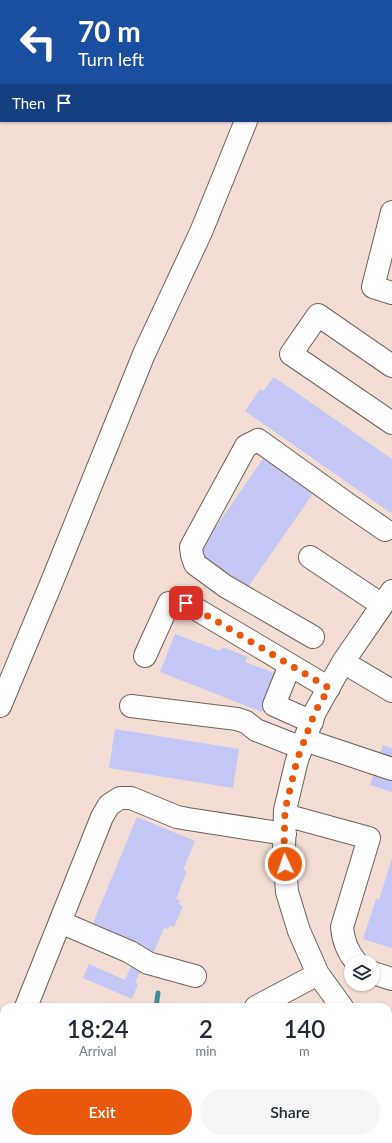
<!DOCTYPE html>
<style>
body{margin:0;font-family:Lato,sans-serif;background:#f6f6f7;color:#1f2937;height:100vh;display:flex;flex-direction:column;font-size:15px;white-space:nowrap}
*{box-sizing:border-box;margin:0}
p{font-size:13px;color:#747a83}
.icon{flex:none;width:22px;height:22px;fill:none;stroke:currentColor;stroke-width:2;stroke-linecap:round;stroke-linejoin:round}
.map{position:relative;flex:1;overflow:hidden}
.drawer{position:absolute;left:0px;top:1003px;width:392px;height:140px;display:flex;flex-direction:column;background:#fff;border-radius:12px 12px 0 0;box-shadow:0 1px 3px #0004}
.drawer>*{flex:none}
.hud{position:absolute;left:0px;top:0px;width:392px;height:122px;box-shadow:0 1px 3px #0004;background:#1a4fa0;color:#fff;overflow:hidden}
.controls{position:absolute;left:344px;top:955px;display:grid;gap:8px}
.controls a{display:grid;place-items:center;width:36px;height:36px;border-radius:50%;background:#fff;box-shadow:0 1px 3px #0004;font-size:20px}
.pin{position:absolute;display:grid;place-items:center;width:34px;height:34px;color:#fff;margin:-17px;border-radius:8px;box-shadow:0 2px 6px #0006}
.me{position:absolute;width:44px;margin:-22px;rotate:357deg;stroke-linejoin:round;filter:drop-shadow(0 0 3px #0008)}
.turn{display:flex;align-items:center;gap:14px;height:84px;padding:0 12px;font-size:18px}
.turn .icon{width:52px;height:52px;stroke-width:2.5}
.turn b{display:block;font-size:28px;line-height:34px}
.then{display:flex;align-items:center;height:38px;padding:0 12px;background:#0003;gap:8px;font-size:15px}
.eta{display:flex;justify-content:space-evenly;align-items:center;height:68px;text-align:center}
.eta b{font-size:24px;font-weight:600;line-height:28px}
.action{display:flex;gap:8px;margin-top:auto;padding:8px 12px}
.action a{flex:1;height:46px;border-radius:24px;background:#ea580c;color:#fff;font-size:16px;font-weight:600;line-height:46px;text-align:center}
.action a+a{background:#f6f6f7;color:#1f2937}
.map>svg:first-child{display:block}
</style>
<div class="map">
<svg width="392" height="1143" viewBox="0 0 392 1143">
<rect width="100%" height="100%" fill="#f2ded4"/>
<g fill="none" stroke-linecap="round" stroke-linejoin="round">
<path stroke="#3e8ca1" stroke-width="5" d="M156 1007 158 993
M311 1143 312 1139"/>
</g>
<path fill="#c4c6f5" d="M274 377 392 459V511L391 513 245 411 260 389 263 391Z
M264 457 314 492 248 587 198 553Z
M175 634 220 651 222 647 248 657 245 662 277 674 262 712 160 672Z
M115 729 239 749 233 788 109 768Z
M383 745 392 748V792L370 785Z
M137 817 195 841 183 870 187 871 176 899 180 900 178 904 183 906 174 927 169 926 168 929 164 928 153 954 148 952 135 983 138 984 132 999 83 978 89 964 125 980 135 957 91 928Z
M392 858V948L363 939 376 899 379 900Z
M4 1118V1139H49L48 1143H0V1128Z
M215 1139H284L281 1143H212Z"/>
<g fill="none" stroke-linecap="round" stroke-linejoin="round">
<g stroke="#716058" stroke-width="24">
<path id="minor" d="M293 1V0
M392 212 373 287 392 293
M392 366 318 315 291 354 392 423
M310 557 382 605
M313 637 225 586 195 564 192 555 191 547 246 446 258 440 346 503 385 530
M145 656 169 603H186L329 688
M343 662 392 691
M290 665 274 705 312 722
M0 706 51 584 144 354 201 232 246 121
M131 706 237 719 246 722 256 730 302 748
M305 740 392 769
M285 815 369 838 342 927C343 941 347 951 356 962
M60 922 130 952 148 963 195 976
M373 973 392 979
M26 1007 102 817 109 805 120 798H131L177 817 188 819 285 834
M256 1007 318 974
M342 1007 318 974 299 931 287 892 284 850 285 810 297 760 315 712 343 662 392 591
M388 1053 392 1055
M0 1090 4 1085
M67 1143 69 1139
M127 1143 129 1139
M180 1143 182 1139
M288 1143 290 1139
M355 1143 357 1139"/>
</g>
<use href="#minor" stroke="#fff" stroke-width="22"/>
</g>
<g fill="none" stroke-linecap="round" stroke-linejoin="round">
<path stroke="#ea580c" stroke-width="7" stroke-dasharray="0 12.6" d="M186 603 329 688 315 712 297 760 285 810 284 850 285 864"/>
</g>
</svg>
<div class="controls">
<a><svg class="icon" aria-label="layers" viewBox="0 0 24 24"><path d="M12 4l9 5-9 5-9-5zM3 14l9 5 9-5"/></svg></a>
</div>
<div class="pin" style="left:186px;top:603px;background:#d93025"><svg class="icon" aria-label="arrive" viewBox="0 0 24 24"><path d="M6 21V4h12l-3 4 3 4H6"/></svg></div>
<svg class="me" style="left:285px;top:864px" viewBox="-20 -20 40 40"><circle r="17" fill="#ea580c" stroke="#fff" stroke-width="3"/><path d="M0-11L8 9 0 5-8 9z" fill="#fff"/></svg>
<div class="hud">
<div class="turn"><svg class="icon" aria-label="left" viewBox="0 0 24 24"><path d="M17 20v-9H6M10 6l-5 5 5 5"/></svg><div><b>70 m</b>Turn left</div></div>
<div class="then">Then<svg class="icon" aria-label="arrive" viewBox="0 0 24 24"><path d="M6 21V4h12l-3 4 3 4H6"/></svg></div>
</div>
<section class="drawer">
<div class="eta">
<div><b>18:24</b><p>Arrival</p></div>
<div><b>2</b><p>min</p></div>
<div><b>140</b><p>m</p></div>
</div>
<div class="action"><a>Exit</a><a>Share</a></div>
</section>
</div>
